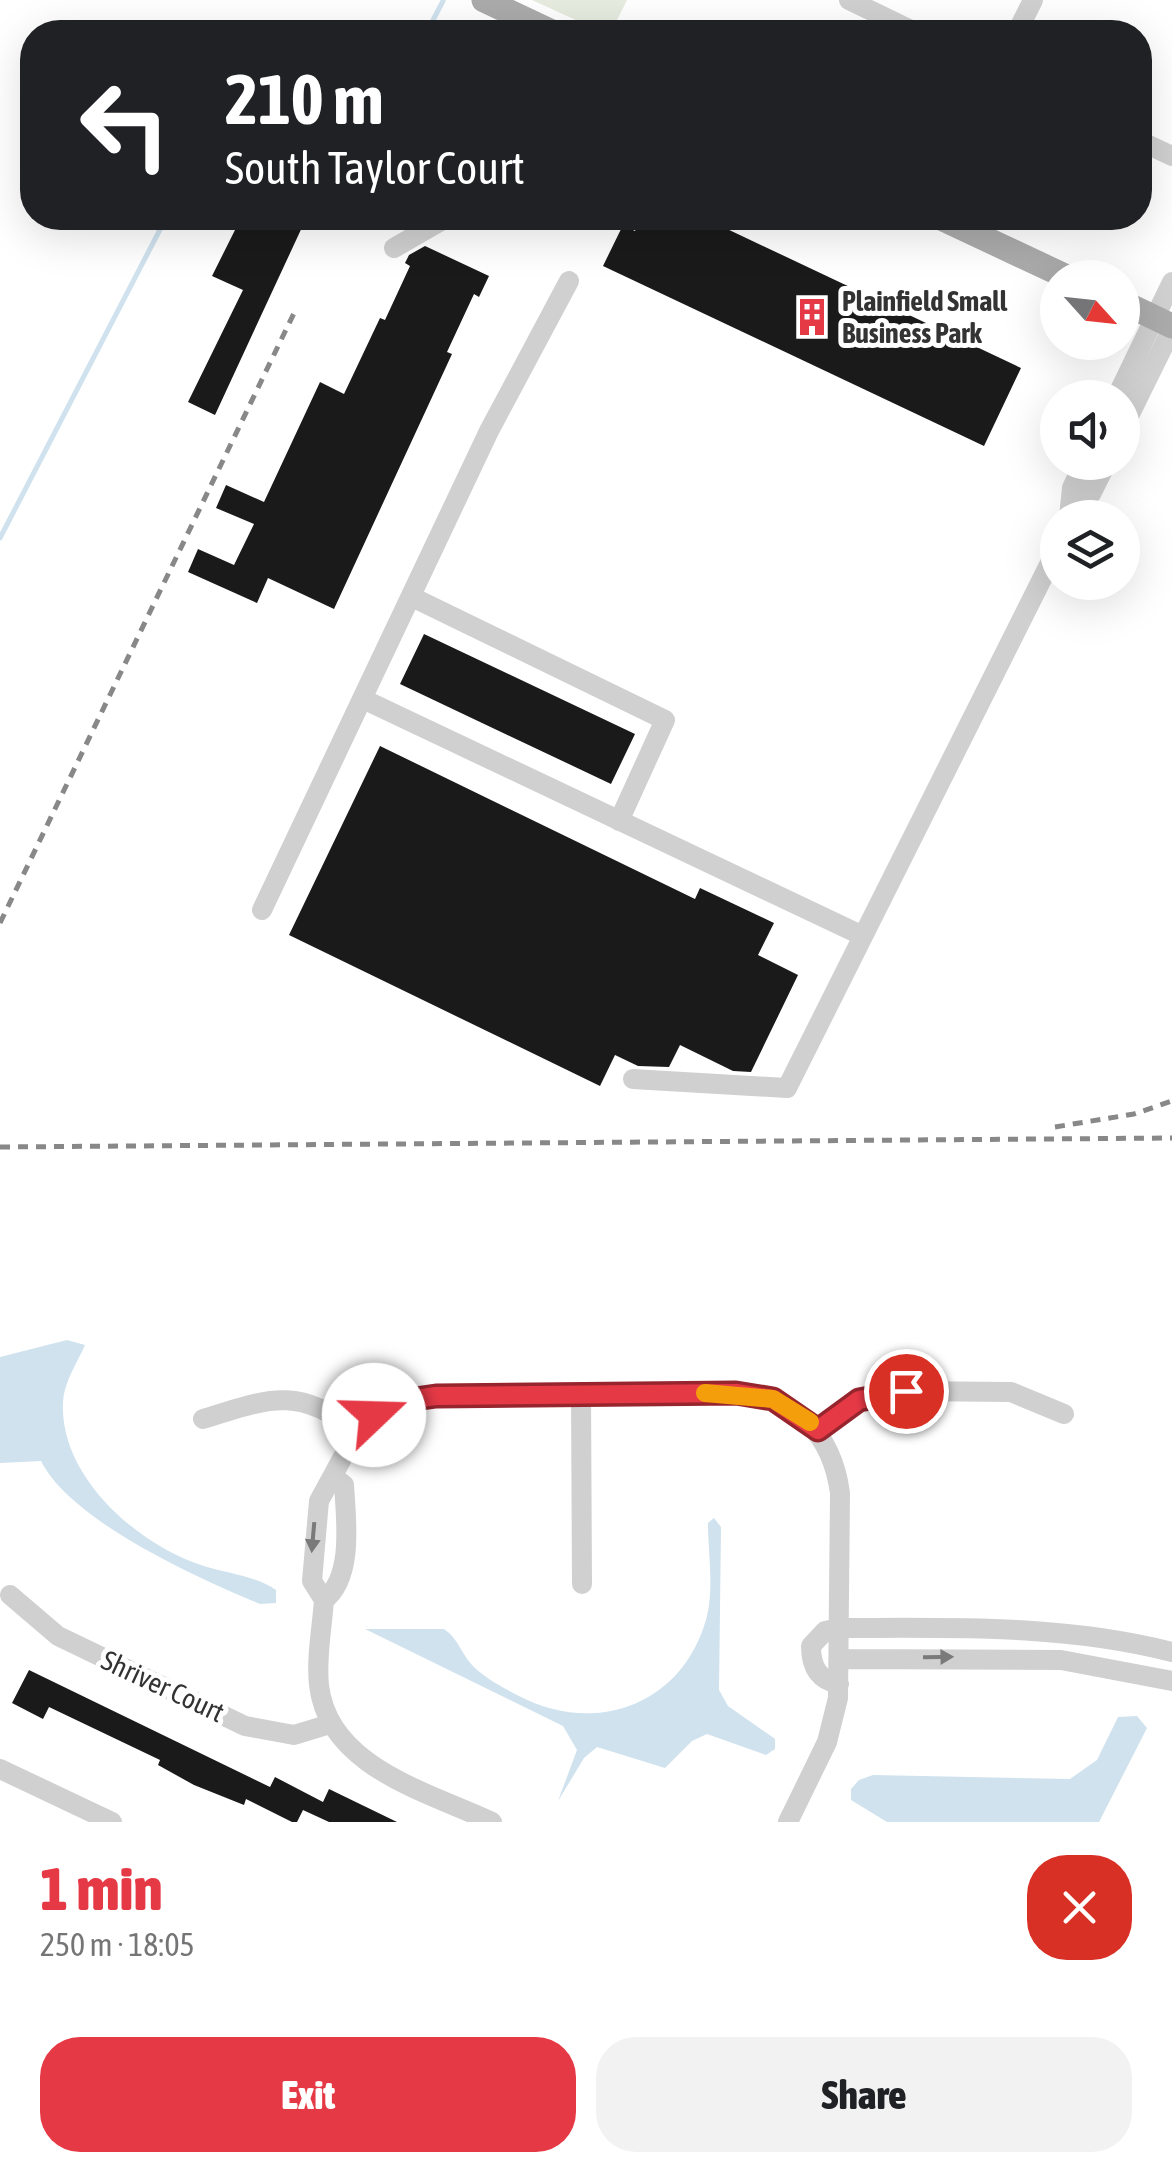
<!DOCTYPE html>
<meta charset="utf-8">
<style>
body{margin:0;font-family:"Asap Condensed",sans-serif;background:#f2f2f2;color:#202124;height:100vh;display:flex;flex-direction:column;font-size:38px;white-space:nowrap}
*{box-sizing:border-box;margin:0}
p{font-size:32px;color:#757577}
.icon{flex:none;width:55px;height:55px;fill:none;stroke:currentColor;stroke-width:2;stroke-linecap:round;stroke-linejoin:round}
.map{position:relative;height:1822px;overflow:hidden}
.details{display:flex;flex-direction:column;background:#fff;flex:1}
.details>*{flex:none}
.banner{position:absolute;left:20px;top:20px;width:1132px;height:210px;border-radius:40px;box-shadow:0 10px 40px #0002;background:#202124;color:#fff;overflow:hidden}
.needle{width:65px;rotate:117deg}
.buttons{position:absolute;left:1040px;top:260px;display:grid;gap:20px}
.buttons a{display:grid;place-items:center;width:100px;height:100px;border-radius:50%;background:#fff;box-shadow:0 10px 40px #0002;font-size:50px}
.pin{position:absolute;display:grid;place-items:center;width:85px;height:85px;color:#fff;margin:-42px;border:5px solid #fff;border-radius:50%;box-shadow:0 2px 10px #0007}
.me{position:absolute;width:110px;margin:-55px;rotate:69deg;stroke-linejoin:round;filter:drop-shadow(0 0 8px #0008)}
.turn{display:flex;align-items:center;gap:35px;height:210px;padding:0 40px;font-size:45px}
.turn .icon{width:130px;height:130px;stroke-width:2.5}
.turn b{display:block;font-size:70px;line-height:85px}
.round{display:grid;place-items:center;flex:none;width:105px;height:105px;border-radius:40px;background:#f2f2f2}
.head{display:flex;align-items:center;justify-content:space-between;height:170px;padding:0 40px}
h1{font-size:60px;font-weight:800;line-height:75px;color:#e63946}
.cta{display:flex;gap:20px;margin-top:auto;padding:20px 40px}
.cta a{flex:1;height:115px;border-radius:40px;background:#e63946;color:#fff;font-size:40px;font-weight:800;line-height:115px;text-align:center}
.cta a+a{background:#f2f2f2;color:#202124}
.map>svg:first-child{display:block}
</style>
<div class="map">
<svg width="1172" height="1822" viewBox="0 0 1172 1822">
<rect width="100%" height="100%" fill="#fff"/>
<path fill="#e6ecdf" d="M532 0H627L611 32H602Z"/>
<path fill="#cfe2ee" d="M67 1340 85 1345C77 1363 64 1382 63 1402 59 1477 139 1546 204 1566 229 1574 253 1575 276 1590V1603L260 1604C198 1578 72 1522 41 1461L0 1463V1357Z
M714 1518 721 1527 719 1690 728 1706 775 1739V1749L766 1755 707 1734 692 1741 665 1768 597 1747 584 1758 558 1801 577 1750 563 1726 365 1629H444C458 1638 461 1653 472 1665 483 1677 502 1687 517 1695 595 1737 684 1705 707 1616 714 1587 708 1552 708 1523Z
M1137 1716 1147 1728 1099 1822H887L851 1800V1789L859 1780 873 1775 1070 1779 1097 1760 1118 1717Z"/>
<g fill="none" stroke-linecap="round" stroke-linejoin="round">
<path stroke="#cfe2ee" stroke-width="5" d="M420 32 431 24 443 1
M0 538 166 218"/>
</g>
<path fill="#1a1a1a" d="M241 218H293L304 223 215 415 188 402 243 290 212 276Z
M641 218H704L1021 368 984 446 603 266 623 225 635 231Z
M425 246 489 276 479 297 474 294 447 352 452 354 334 609 268 578 257 603 188 572 198 549 234 565 254 524 216 508 226 485 264 502 320 382 344 394 380 318 385 320 410 266 405 263 409 255Z
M424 634 635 734 611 784 400 684Z
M380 746 695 899 700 888 774 923 758 955 798 975 751 1072 733 1071 680 1045 669 1067 638 1066 615 1055 600 1086 289 935Z
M29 1670 270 1787 275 1777 323 1802 329 1789 397 1822H329L303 1810 297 1822H292L246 1799 244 1805 194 1785 158 1765 160 1760 49 1707 43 1719 12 1703Z"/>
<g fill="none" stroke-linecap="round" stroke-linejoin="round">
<path stroke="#d0d0d0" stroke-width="20" d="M849 0 915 32
M1017 32 1033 0
M1140 141 1172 156
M394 248 446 218
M1116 398 1172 282
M1122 430 1172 329
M1072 509 1091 494 1107 462
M1069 517 1072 488 1084 462
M412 597 665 720 619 821
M365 700 863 936
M262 910 489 431 569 281
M633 1079 787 1088 1058 547
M581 1394 582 1584
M203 1419C271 1398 296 1386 357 1431
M819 1430 859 1400 907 1391 1011 1392 1064 1414
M335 1478 344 1485C346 1519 354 1577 324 1600 322 1628 316 1658 319 1685 328 1767 428 1792 492 1822
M10 1595 58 1636 245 1726 294 1735 330 1724
M324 1600 312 1581 319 1501 357 1431 386 1407 436 1396 736 1393C797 1398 832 1434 840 1493L838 1698 827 1742 788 1822
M840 1659 1061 1660 1172 1681
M839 1684C818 1680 811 1666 811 1646L825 1631 840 1628C952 1628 1063 1624 1172 1652
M0 1769 112 1822"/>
<path stroke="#ababab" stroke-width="25" d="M484 0 552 32
M941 218 1069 278
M1122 302 1172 326"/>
<path stroke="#888" stroke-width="5" stroke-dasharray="10 8" stroke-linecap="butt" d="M0 923 295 311
M1055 1127 1134 1114 1172 1101
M0 1147 1172 1138"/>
</g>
<defs><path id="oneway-solid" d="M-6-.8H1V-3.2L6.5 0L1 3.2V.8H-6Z" transform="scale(2.5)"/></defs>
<g fill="#7a7a7a">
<use href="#oneway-solid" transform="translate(313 1537) rotate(95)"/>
<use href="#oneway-solid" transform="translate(938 1657) rotate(-1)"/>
</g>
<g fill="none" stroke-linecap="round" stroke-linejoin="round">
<g stroke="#96252e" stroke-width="25">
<path id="route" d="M374 1415 401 1401 436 1396 736 1393 773 1399 818 1430 859 1400 906 1391"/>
</g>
<use href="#route" stroke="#e63946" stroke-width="18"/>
<path stroke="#f59e0b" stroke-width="18" d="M705 1393 773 1399 810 1422"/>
</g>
<defs>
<g id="building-bare" transform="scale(3)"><path d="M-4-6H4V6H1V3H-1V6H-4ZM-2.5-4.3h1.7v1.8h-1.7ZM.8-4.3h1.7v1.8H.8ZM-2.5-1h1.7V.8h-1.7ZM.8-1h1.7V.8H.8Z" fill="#e63946" stroke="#fff" stroke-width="2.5" paint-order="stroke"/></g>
</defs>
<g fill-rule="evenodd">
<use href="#building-bare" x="812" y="317"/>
</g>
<g text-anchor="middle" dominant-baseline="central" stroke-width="10" stroke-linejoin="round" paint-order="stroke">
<g font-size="28" font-weight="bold" fill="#333" stroke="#fff" text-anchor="start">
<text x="842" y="301">Plainfield Small<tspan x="842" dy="32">Business Park</tspan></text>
</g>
<g font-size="28" fill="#333" stroke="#fff">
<text transform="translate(163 1686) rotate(25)">Shriver Court</text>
</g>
</g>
</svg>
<div class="buttons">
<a><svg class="needle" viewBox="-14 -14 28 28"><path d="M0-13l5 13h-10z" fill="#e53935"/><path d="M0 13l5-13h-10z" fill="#757577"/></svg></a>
<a><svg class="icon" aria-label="sound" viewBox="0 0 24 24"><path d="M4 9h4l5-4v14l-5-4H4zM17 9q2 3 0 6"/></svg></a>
<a><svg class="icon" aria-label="layers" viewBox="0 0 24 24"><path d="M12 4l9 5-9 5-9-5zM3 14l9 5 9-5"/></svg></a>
</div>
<div class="pin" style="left:906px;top:1391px;background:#d93025"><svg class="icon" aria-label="arrive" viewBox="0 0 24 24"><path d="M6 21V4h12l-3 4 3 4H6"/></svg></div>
<svg class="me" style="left:374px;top:1415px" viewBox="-20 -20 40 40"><circle r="19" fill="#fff"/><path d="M0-13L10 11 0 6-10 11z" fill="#e63946"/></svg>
<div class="banner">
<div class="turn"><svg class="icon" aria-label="left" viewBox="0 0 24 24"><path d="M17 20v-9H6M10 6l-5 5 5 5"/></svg><div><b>210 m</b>South Taylor Court</div></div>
</div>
</div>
<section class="details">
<div class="head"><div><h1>1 min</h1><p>250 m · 18:05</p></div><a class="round" style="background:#d93025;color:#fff"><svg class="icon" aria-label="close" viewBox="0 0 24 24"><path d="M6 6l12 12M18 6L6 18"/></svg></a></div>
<div class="cta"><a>Exit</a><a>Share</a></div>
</section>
